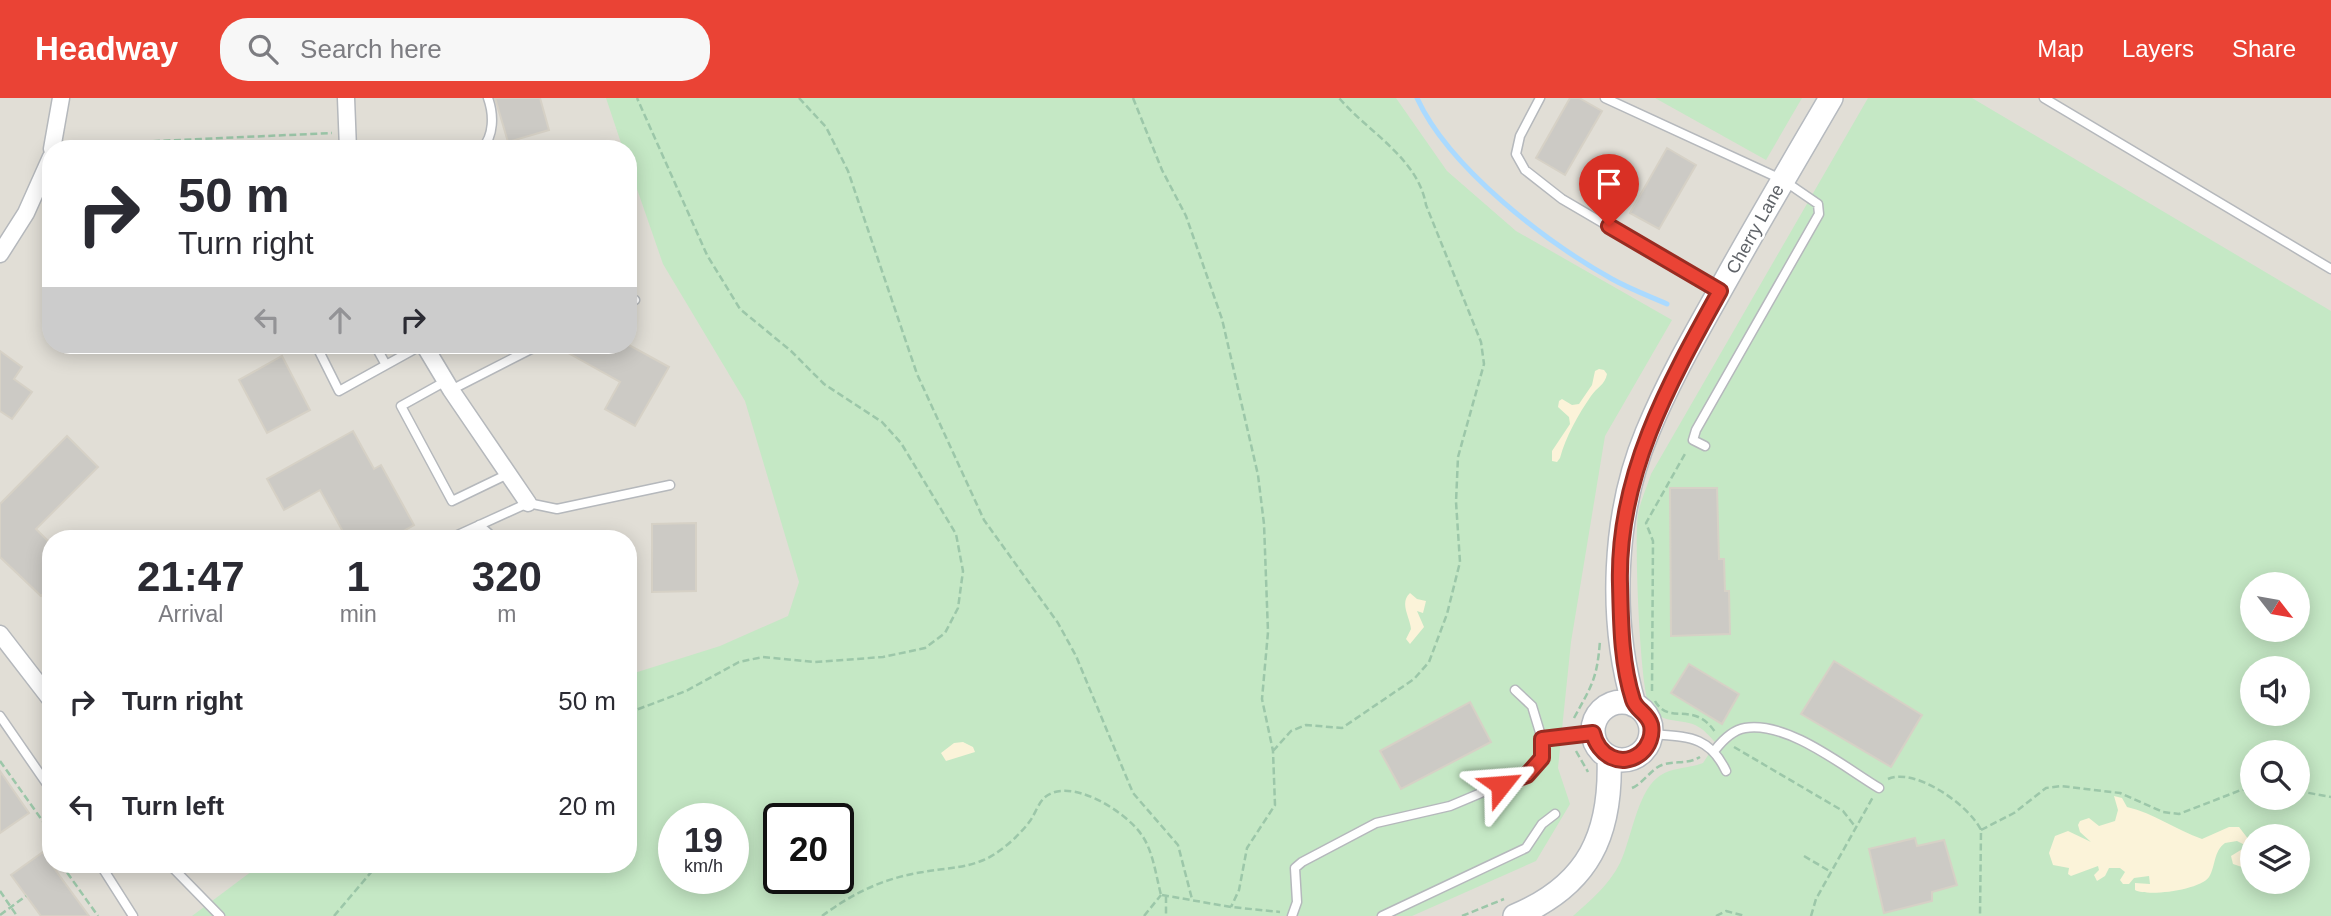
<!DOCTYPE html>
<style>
body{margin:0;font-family:Arial,sans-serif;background:#f7f7f7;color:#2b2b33;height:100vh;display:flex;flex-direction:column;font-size:26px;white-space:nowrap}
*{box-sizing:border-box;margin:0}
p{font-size:23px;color:#7c7c81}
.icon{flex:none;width:38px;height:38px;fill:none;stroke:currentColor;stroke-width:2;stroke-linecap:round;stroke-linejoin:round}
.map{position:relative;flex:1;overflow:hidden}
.drawer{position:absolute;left:42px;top:432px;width:595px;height:343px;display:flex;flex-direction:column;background:#fff;border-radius:28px;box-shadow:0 4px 18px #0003}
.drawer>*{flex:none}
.banner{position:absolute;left:42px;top:42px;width:595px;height:214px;border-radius:28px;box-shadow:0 4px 18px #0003;background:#fff;color:#2b2b33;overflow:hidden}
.needle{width:46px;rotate:121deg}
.fabs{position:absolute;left:2240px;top:474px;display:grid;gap:14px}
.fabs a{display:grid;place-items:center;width:70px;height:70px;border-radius:50%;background:#fff;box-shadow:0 4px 18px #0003;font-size:35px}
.speed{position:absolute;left:658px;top:705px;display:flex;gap:14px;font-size:35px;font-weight:700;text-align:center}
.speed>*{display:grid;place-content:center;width:91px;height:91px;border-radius:50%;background:#fff;box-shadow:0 4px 18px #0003;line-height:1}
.speed small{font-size:18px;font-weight:400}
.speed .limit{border:4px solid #111;border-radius:10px;background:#fff;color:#111}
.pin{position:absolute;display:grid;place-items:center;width:60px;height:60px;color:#fff;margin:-72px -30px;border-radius:50% 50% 50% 0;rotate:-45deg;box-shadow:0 0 7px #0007}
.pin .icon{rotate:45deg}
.me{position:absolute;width:77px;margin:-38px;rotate:62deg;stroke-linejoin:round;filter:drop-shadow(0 0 5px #0008)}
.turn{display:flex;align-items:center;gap:24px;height:147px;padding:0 21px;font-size:32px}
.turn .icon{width:91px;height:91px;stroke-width:2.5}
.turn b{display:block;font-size:49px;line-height:60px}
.lanes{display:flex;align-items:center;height:66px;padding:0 21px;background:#0003;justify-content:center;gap:35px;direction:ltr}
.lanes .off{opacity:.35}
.eta{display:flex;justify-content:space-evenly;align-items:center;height:119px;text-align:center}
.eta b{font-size:42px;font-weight:600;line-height:49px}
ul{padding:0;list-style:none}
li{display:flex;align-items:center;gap:21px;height:105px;padding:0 21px}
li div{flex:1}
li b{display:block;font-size:26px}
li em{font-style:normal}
header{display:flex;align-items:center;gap:42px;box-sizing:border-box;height:98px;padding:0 35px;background:#ea4335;color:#fff}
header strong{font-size:33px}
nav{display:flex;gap:38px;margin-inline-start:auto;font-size:24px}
.search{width:490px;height:63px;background:#f7f7f7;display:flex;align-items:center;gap:18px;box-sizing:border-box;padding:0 24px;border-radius:28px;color:#7c7c81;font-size:26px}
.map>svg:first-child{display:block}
</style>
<header>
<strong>Headway</strong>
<div class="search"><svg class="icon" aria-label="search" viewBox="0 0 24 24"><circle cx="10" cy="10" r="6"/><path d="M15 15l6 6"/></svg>Search here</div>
<nav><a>Map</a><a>Layers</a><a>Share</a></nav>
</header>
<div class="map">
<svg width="2331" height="818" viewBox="0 0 2331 818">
<rect width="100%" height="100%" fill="#f1efe8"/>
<path fill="#e1ded6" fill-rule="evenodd" d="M0 0H2331V818H0ZM51 51H628V247H51ZM51 441H628V766H51ZM2252 486H2298V532H2252ZM2252 570H2298V616H2252ZM2252 654H2298V700H2252ZM674 721H733V780H674ZM779 721H838V780H779ZM2252 738H2298V784H2252Z"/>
<path fill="#c5e8c5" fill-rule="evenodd" d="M606 0H1396L1447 73 1516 133 1672 222 1605 338 1571 544 1558 670 1570 706 1536 763 1412 818H192L260 767 628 766V577L720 548 788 518 799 484 745 303 663 166 628 65V51H623ZM674 721H733V780H674ZM779 721H838V780H779Z
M1655 0H1802L1766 62Z
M1868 0H1972L2331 213V818H1573C1591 802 1609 787 1620 765 1631 742 1637 696 1657 680 1670 669 1687 671 1703 665L1716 645C1709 638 1704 631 1695 627 1679 620 1659 627 1649 606 1640 588 1634 441 1638 417 1640 404 1647 389 1651 376ZM2252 486H2298V532H2252ZM2252 570H2298V616H2252ZM2252 654H2298V700H2252ZM2252 738H2298V784H2252Z"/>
<path fill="#fbf3d9" d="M1599 271 1604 272 1607 276C1605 287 1597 289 1591 298 1578 317 1566 338 1560 360L1557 364 1552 363V353L1570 326 1569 319 1558 309 1559 303 1562 301 1572 307 1579 306 1592 287 1595 273Z
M1410 495 1417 501 1426 503 1423 515 1417 513 1424 529 1410 546 1406 541 1411 531C1410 519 1399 505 1410 495Z
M954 645 963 644 973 649 975 654 946 663 941 655Z
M2114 698 2122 700 2127 709C2154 715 2176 732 2202 741L2229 729H2239L2252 746V764L2242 769 2233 766 2231 758 2244 750 2245 747 2237 743 2225 745C2213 754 2216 768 2209 779 2200 792 2148 799 2135 792V785L2150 786 2149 778 2134 780 2129 786H2123L2120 782 2125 774 2120 770H2109L2105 778 2097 783 2094 777 2099 772 2098 768 2071 778 2068 776 2069 770 2053 767 2049 755 2055 738 2068 733 2091 744 2080 734 2078 727 2080 723 2089 720 2099 728 2115 723 2118 712Z"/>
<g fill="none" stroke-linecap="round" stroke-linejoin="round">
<path stroke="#aadaff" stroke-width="5" d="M1417 0C1449 70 1546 144 1612 181 1630 191 1649 198 1667 206"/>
</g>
<path fill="#cccac5" stroke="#d6d1c6" stroke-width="2" d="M495 0H540L549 32 508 44Z
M1570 0H1579L1602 13 1565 77 1536 60Z
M1667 50 1696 67 1659 131 1630 115Z
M554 247H629L669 269 635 328 605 311 620 284Z
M0 253 22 269 14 281 32 294 12 321 0 313Z
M282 258 310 312 267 335 239 282Z
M353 333 374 371 381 367 414 427 389 441H347L320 392 284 412 267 381Z
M67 338 98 369 36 431 51 446V487L41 498 0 459V406Z
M1670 390H1717L1719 461H1724L1725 493H1729L1730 536 1671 538Z
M696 425V493L652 494V426Z
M1834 563 1922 617 1891 669 1801 616Z
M1689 566 1739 596 1722 626 1671 595Z
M1470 604 1491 644 1401 691 1380 653Z
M0 673 29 715 0 735Z
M1915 740 1917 748 1944 742 1957 787 1932 794V803L1884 815 1869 751Z
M43 754 51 766 89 818H41L11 777Z"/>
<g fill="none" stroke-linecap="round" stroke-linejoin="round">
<g stroke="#b5b8bc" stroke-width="11">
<path id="lane" d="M1540 0 1520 38 1516 56 1525 72 1562 101 1719 193
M1605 0 1783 82 1818 106 1819 116 1696 332 1693 342 1705 348
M2044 0 2331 171
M482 51C494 37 494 17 488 0
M628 206 635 202
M316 247 339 293 422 247
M375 247 386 267
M446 283 401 308 452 403 508 376
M451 292 539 247
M479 427 495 441
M449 441 528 405 557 411 670 387
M0 618 51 692
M1651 636C1687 639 1709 637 1726 673
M1542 641 1593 635
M1715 652C1722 643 1733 632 1745 630 1788 623 1844 669 1879 690
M100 766 133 818
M169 766 220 818
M1292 818 1297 804 1295 770 1302 764 1376 725 1450 708 1526 676 1542 660V641L1532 608 1515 592
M1382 818 1526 750 1542 726 1555 716"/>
</g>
<g stroke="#b5b8bc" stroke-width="19">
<path id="street" d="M346 0 348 51
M52 51 61 0
M0 156 26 115 51 59
M424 247 451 292 528 405
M0 536 51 602"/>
</g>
<g stroke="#b6babf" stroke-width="26">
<path id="secondary" d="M1593 633a29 29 0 1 1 58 0a29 29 0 1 1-58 0Z
M1634 607C1609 522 1613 417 1647 335 1669 281 1699 230 1727 180 1761 119 1796 60 1831 0
M1515 818C1589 787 1612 736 1609 659"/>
</g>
<path stroke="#9cc7a9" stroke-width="2.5" stroke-dasharray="7 3.5" stroke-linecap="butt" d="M799 0 826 29 848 73 917 276 984 422 1058 525 1076 558 1133 695 1178 747 1192 801
M1133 0 1162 72 1186 118 1222 221 1258 377 1264 426 1268 534 1262 601 1273 653 1275 707 1247 750 1239 792 1231 809
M69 47 332 35
M1652 593 1653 443 1646 425 1686 354
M1655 603C1669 628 1694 602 1715 634
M628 615 686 593 739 564 763 559 815 564 883 559 925 550 945 535 958 510 963 473 956 436 901 345 882 324 824 286 791 253 740 211 707 157 637 0
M1574 620C1592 587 1597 581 1600 543
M1734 649 1843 713 1854 727
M1273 653 1291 633 1306 627 1342 630 1414 581 1429 564 1447 516 1460 464 1456 404 1458 359 1484 266 1481 244 1426 107C1418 60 1368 34 1339 0
M1576 653 1588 674
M0 663 44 725 45 741 51 752
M1888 681C1915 669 1969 707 1981 732L1980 818
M1632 690C1645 684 1652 669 1665 666 1678 663 1688 666 1700 659
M2298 693 2331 699
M1981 732 2014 715 2046 690 2061 688 2120 695 2163 714 2179 716 2241 692 2252 691
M1804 758 1831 774
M61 766 98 818
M0 793 17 818
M1162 797 1231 809 1280 814
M1166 798V818
M0 817 26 798
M334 818 378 766
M822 818C853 795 884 780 923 774 943 770 961 771 981 763 998 757 1019 738 1030 723 1035 716 1038 706 1044 700 1069 677 1126 714 1141 736 1153 752 1156 778 1161 797
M1144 818 1161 797
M1462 818 1504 801
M1716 818 1726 813 1745 818
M1811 818 1816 801 1873 699"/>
<use href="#lane" stroke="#fff" stroke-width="8"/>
<use href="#street" stroke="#fff" stroke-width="16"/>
<use href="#secondary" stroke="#fff" stroke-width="23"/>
</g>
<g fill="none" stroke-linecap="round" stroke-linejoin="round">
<g stroke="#982c22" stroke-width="18">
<path id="route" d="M1501 687 1527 677 1542 660V641L1593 635C1598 657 1621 671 1641 655 1649 648 1653 637 1651 627 1648 615 1636 612 1633 602 1621 564 1621 525 1620 486 1617 378 1669 285 1720 193L1609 128"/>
</g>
<use href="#route" stroke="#ea4335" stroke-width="12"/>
</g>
<g text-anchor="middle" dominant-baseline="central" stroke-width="5" stroke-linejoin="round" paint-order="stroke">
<g font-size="18" fill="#5f6368" stroke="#fff">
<text transform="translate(1755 131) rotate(-61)">Cherry Lane</text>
</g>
</g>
</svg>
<div class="fabs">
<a><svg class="needle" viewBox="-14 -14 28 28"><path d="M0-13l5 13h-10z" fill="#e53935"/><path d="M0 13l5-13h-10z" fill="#7c7c81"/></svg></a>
<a><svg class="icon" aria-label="sound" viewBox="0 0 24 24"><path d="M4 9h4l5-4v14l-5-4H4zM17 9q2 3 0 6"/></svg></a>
<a><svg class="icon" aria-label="search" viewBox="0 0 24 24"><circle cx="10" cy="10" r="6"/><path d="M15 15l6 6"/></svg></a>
<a><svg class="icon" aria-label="layers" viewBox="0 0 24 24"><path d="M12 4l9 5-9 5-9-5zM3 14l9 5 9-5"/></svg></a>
</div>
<div class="speed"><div>19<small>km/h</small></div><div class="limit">20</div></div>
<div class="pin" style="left:1609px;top:128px;background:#d93025"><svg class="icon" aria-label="arrive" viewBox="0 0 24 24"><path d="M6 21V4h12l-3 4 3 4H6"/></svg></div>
<svg class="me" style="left:1501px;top:687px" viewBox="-20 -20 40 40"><path d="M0-17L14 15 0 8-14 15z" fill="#ea4335" stroke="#fff" stroke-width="4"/></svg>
<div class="banner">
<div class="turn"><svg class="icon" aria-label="right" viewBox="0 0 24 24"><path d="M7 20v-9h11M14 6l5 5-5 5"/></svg><div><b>50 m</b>Turn right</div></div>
<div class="lanes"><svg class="icon off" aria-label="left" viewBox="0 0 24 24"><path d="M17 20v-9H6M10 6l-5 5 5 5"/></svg><svg class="icon off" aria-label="ahead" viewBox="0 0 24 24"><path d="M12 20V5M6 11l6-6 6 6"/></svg><svg class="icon" aria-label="right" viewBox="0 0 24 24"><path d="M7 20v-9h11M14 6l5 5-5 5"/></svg></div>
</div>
<section class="drawer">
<div class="eta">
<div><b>21:47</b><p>Arrival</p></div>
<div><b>1</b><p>min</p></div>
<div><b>320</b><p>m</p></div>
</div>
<ul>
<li><svg class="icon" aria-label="right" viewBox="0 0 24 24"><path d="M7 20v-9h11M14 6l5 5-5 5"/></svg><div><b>Turn right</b></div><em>50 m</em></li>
<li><svg class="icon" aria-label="left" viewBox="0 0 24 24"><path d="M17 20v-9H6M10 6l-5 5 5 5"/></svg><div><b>Turn left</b></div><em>20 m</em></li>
</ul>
</section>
</div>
